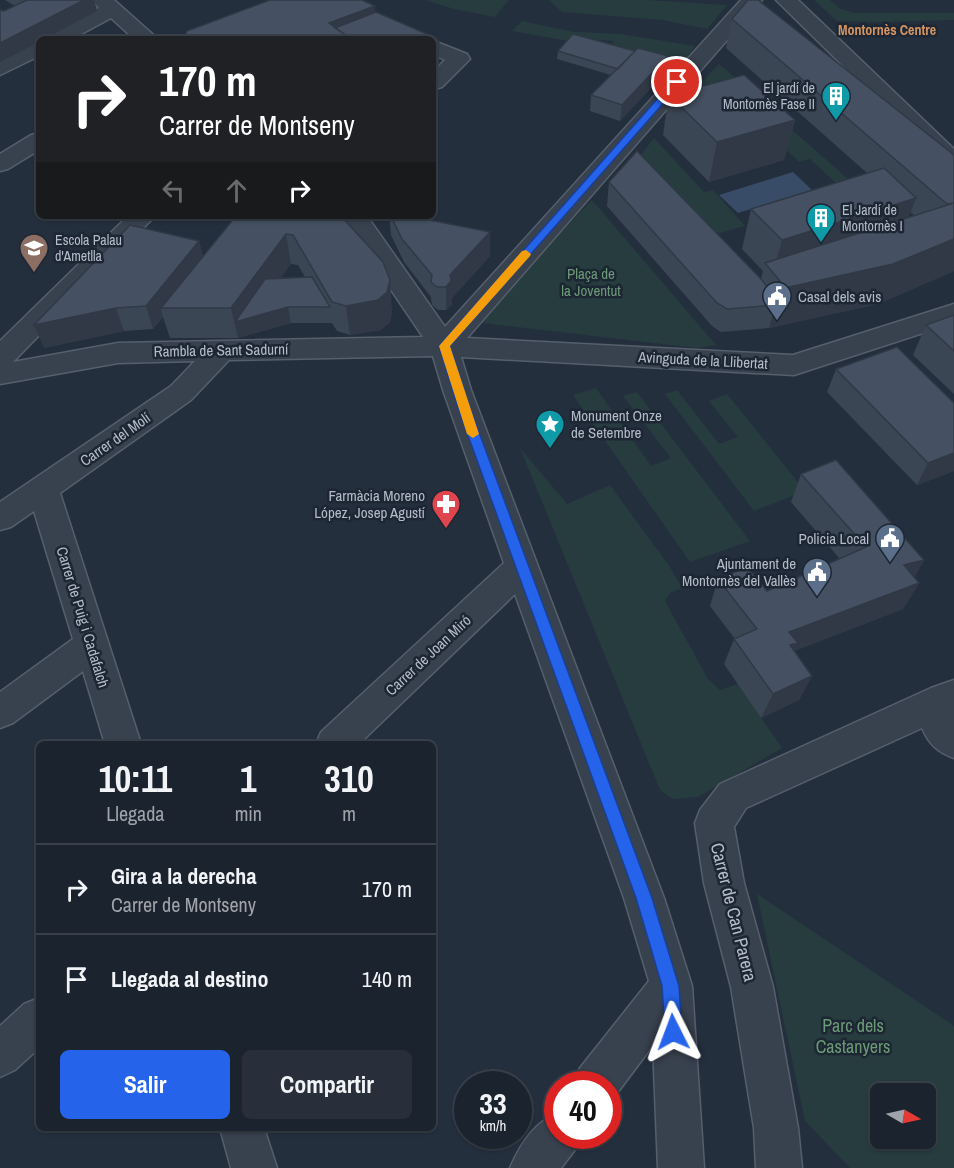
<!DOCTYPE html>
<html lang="es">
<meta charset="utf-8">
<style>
body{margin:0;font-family:"Archivo Narrow",sans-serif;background:#282f3a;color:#f1f3f6;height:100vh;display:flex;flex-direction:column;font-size:22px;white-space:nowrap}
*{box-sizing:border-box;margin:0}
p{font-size:20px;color:#a0a4aa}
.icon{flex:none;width:33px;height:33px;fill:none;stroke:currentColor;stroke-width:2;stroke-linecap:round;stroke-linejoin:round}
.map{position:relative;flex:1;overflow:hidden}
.panel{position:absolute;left:36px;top:741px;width:400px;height:390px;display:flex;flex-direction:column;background:#1b232e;border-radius:9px;box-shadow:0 2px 4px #0004,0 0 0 2px #39404a}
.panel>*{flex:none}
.top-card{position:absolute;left:36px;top:36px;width:400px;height:183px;border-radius:9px;box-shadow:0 2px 4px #0004,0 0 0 2px #39404a;background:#202124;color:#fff;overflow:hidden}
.needle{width:39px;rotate:99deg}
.tools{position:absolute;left:870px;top:1083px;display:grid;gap:12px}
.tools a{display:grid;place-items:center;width:66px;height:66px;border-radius:9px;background:#1b232e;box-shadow:0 2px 4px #0004,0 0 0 2px #39404a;font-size:30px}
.speed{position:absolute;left:454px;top:1071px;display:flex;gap:12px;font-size:30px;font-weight:700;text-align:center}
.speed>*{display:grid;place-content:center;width:78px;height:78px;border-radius:50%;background:#1b232e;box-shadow:0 2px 4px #0004,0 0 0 2px #39404a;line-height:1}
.speed small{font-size:15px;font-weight:400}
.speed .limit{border:9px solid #d22;background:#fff;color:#111}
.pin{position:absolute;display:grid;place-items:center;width:51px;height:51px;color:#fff;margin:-26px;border:3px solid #fff;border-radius:50%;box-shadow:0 2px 6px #0007}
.me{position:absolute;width:66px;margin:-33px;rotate:357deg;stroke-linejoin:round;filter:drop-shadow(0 0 4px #0008)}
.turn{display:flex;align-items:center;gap:21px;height:126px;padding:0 24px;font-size:27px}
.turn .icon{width:78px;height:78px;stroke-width:2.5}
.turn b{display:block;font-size:42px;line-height:51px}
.lanes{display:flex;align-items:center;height:57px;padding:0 24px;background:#0003;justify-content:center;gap:30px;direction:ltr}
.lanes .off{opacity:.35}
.eta{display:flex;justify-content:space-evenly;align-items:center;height:102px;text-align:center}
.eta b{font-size:36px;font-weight:700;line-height:42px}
.action{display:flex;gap:12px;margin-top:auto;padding:12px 24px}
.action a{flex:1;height:69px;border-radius:9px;background:#2563eb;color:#fff;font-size:24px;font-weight:700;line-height:69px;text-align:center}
.action a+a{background:#282f3a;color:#f1f3f6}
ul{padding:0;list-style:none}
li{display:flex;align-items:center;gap:18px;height:90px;padding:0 24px;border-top:2px solid #39404a}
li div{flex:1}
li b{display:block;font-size:22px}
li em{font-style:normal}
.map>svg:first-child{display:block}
</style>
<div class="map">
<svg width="954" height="1168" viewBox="0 0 954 1168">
<rect width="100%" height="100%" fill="#242f3e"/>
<path fill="#263c3f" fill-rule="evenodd" d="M425 0H509L495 17 454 9Z
M549 0H647L727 5 707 29 663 20 562 12Z
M814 0H830L841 9 854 13H954V20L879 22 837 21Z
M522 21 574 32 621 34 695 46 682 66 606 50 614 41 585 39 580 43 512 31Z
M719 64 757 96 662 123Z
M791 129 862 191 850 196 810 159 799 162 771 135Z
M654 138 704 192 713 190 745 226 716 234 640 156Z
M592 200 716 345 697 348 482 323 504 292Z
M596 388 651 466 671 458 623 396 637 392 750 541 690 562 573 395Z
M677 390 719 444 738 437 709 401 727 394 805 491 754 511 665 394Z
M520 448 567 504 610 485 670 567 682 588 670 593 665 601 708 679 720 690 738 684 782 748 698 797 673 799 660 790Z
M757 894 954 1026V1168H850L805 1121ZM880 1094H926V1138H880Z"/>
<path fill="#394c67" d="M793 172 812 190 738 213 719 195Z"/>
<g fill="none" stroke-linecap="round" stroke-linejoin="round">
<g stroke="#565f6c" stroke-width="3">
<path id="minor" d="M92 0H114L158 39H134L111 18 72 39H45L49 35 99 8Z
M741 0H762L467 338 793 355 954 304V323L794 375 461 357 471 390 664 898 692 986 704 1168H658L653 1045 612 1100 609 1101V1084H574L580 1068 649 981 624 898 515 594 359 744H316L321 732 504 563 443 390 433 356 229 360 191 400 60 493 141 744H105L83 671 13 723 0 728V692L73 639 34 511 11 527 0 530V502L171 386 195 361 118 363 0 384V341L128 216H155L13 362 118 343 423 337 341 216H367L445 327Z
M776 0H798L954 149V169L946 167Z
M434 41 467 54 470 59 442 87 434 89V71L445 60 434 55Z
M39 42V56L0 75V59Z
M39 133V150L8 169 0 171V154L31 135Z
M954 680V758C937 752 929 744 922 728L746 808 734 827 744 883 773 987 798 1128 802 1168H756L754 1128 731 987 704 883 695 823 700 810 720 784 931 688Z
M39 998V1048L15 1070 0 1077V1026L24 1004Z
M558 1113V1136H580L574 1151 561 1168H510C520 1145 534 1122 558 1113Z
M220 1128H264L277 1168H231Z"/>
</g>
<use href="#minor" fill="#38414e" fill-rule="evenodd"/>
</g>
<path fill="#3b4654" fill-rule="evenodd" d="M5 0H94L97 11 44 39H39L4 11 15 6Z
M732 19 954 155V271L878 304 769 328 721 332 712 326 607 206 609 182 761 279 763 271 742 249 751 209 867 173 726 48ZM910 212 914 215 908 217Z
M558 51 666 72 620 121 590 111 591 95 611 75 557 59Z
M669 95 795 120 784 160 709 182 663 135Z
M341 216 392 310 390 322 381 330 350 335 337 331 332 323H291L238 338H170L163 317 153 329 124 331 44 348 199 241 203 257ZM291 264 298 265 305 277 280 278Z
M389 216H409L490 232V256L452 298V305L446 310H438L432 305 431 297 404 262 391 235Z
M954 315V394L913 355 926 325Z
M836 369 954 471 917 485 827 392Z
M801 474 924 560 914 578 919 583 903 609 794 651 812 676 799 700 761 718 724 664 734 639H735L710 606 718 579 767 591 840 559 791 502Z"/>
<path fill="#303945" d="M84 0H94L97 11 44 39H39V42L0 62V43Z
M375 6 377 35 353 37V39H338L329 23Z
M439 42V65L434 70V46Z
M668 56 666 72 620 121 622 105Z
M795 120 784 160 709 182 717 142Z
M916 198 901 238 773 273 782 240Z
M490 232V256L452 298V305L446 310V287L450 275Z
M286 234 291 264 254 316 288 307 291 323 238 338 231 308Z
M954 239V271L878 304 769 328 780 289Z
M199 241 205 264 161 308 163 317 153 329 146 306Z
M390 280 392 310 390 322 381 330 350 335 346 306Z
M116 308 124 331 44 348 34 325Z
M954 453V471L917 485 928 463Z
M924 560 909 587 904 565Z
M919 583 903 609 794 651 786 668 789 632Z
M812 676 799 700 761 718 773 694Z"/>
<path fill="#455162" stroke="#303945" stroke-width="1.5" d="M27 0H84L0 43V10L4 11Z
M270 0H362L375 6 329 23 347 36 338 39H187L184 37 187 31Z
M748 0H758L954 155V203L947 204 732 19Z
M376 12 436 38 439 42 434 46V39H358L353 37 351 39H348L347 36 335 28Z
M573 34 635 51 618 69 558 51Z
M638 48 668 56 622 105 591 95Z
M744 75 795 120 717 142 669 95Z
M637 151 761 279 773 294 771 299 775 305 727 309 717 303 609 182Z
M884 168 916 198 782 240 751 209Z
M954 203V239L893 264 780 289 776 283 780 281 765 263Z
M236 216H341L383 262 390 280 387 292 378 300 346 306 332 302 293 235 286 234 231 308H161Z
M391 216H409L490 232 450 275 451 281 446 287H437L431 282 432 275 402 239Z
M130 225 199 241 146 306 116 308 34 325Z
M312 277 330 307H288L235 322 265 279Z
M954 315V351L926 325Z
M897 347 954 403V453L928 463 836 369Z
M836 460 924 560 904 565 919 583 789 632 798 643 790 645 812 676 773 694 734 639 757 629 718 579 747 567 767 591 866 547 801 474Z"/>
<path fill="#2563eb" stroke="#184099" stroke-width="1.5" d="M674 80 682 82 450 346 470 408 652 898 679 986 682 1032 680 1038 673 1040 667 1038 665 1032 662 986 636 898 458 408 439 346Z"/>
<path fill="#f59e0b" d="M526 250 531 254 530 256 450 346 479 434 473 438 467 434 439 346 522 251Z"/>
<defs>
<g id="building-pin" transform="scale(1.5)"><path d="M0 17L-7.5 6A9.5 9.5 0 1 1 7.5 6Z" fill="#0f9aa8" stroke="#1d2633"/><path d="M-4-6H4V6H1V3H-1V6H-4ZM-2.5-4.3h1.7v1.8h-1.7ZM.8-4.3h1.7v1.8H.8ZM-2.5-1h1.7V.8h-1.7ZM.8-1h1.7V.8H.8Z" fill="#fff"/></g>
<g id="school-pin" transform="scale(1.5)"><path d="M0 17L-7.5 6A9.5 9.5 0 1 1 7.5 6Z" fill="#8d6e63" stroke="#1d2633"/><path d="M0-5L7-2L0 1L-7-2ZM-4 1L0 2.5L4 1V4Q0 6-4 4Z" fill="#fff"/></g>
<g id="civic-pin" transform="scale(1.5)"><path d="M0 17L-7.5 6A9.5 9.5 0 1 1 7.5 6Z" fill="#5c6f8a" stroke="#1d2633"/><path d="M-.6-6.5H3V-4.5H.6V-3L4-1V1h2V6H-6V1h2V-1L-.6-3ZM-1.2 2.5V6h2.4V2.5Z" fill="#fff"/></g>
<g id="sight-pin" transform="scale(1.5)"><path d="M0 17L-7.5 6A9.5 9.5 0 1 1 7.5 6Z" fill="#0f9aa8" stroke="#1d2633"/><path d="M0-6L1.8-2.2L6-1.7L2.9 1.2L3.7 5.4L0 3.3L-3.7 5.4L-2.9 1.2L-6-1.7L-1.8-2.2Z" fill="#fff"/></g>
<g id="pharmacy-pin" transform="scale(1.5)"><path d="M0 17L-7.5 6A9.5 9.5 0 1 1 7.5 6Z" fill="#e0444e" stroke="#1d2633"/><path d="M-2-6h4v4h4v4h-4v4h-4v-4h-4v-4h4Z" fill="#fff"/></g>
</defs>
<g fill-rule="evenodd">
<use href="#building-pin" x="836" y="96"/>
<use href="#building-pin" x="821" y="218"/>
<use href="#school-pin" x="34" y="248"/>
<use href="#civic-pin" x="777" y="296"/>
<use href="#sight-pin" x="550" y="424"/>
<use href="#pharmacy-pin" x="446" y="504"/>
<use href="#civic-pin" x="890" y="538"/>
<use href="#civic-pin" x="817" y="572"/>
</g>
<g text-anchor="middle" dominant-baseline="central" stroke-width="5" stroke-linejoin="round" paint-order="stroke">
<g font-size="14" font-weight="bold" fill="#d59563" stroke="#1d2633">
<text x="887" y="30">Montornès Centre</text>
</g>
<g font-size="14" fill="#b4bcc9" stroke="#1d2633" text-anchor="start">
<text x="815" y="88" text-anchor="end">El jardí de<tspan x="815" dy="16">Montornès Fase II</tspan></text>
<text x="842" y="210">El Jardí de<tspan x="842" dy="16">Montornès I</tspan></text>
<text x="55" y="240">Escola Palau<tspan x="55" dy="16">d'Ametlla</tspan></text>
</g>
<g font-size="15" fill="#6b9a76" stroke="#1d2633">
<text x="591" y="273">Plaça de<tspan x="591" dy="17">la Joventut</tspan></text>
</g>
<g font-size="15" fill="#b4bcc9" stroke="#1d2633" text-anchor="end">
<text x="798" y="296" text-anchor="start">Casal dels avis</text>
<text x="571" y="415" text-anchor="start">Monument Onze<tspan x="571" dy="17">de Setembre</tspan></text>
<text x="425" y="495">Farmàcia Moreno<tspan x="425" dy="17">López, Josep Agustí</tspan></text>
<text x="869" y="538">Policia Local</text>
<text x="796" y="563">Ajuntament de<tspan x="796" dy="17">Montornès del Vallès</tspan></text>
</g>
<g font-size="15" fill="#b4bcc9" stroke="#1d2633">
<text transform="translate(221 350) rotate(-1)">Rambla de Sant Sadurní</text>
<text transform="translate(703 360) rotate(3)">Avinguda de la Llibertat</text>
<text transform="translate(115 439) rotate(-35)">Carrer del Molí</text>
<text transform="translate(83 617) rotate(73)">Carrer de Puig i Cadafalch</text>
<text transform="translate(428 655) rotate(-43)">Carrer de Joan Miró</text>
</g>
<g font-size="18" fill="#b4bcc9" stroke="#1d2633">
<text transform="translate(734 912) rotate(76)">Carrer de Can Parera</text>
</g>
<g font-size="18" fill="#6b9a76" stroke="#1d2633">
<text x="853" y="1025">Parc dels<tspan x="853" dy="21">Castanyers</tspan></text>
</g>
</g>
</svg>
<div class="tools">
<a><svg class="needle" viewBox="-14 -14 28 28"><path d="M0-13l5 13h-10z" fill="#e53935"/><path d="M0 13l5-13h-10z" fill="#a0a4aa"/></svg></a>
</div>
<div class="speed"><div>33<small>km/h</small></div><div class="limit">40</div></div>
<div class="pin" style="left:677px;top:82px;background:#d93025"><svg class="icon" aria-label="arrive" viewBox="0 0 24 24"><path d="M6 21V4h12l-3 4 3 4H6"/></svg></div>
<svg class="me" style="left:673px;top:1032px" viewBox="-20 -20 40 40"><path d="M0-17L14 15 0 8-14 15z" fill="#2563eb" stroke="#fff" stroke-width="4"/></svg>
<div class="top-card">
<div class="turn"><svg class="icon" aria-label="right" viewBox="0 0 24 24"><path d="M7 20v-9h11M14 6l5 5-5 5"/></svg><div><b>170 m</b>Carrer de Montseny</div></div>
<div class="lanes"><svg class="icon off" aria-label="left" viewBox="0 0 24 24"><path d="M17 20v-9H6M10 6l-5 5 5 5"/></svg><svg class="icon off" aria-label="ahead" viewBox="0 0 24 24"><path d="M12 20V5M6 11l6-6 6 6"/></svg><svg class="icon" aria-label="right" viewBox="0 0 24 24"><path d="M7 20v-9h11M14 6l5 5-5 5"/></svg></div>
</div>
<section class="panel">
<div class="eta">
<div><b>10:11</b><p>Llegada</p></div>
<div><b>1</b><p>min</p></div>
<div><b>310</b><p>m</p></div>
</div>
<ul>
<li><svg class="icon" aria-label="right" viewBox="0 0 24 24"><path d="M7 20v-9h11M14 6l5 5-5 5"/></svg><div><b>Gira a la derecha</b><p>Carrer de Montseny</p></div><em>170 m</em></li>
<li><svg class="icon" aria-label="arrive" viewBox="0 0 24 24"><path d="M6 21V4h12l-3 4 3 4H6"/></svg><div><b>Llegada al destino</b></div><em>140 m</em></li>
</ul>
<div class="action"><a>Salir</a><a>Compartir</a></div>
</section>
</div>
